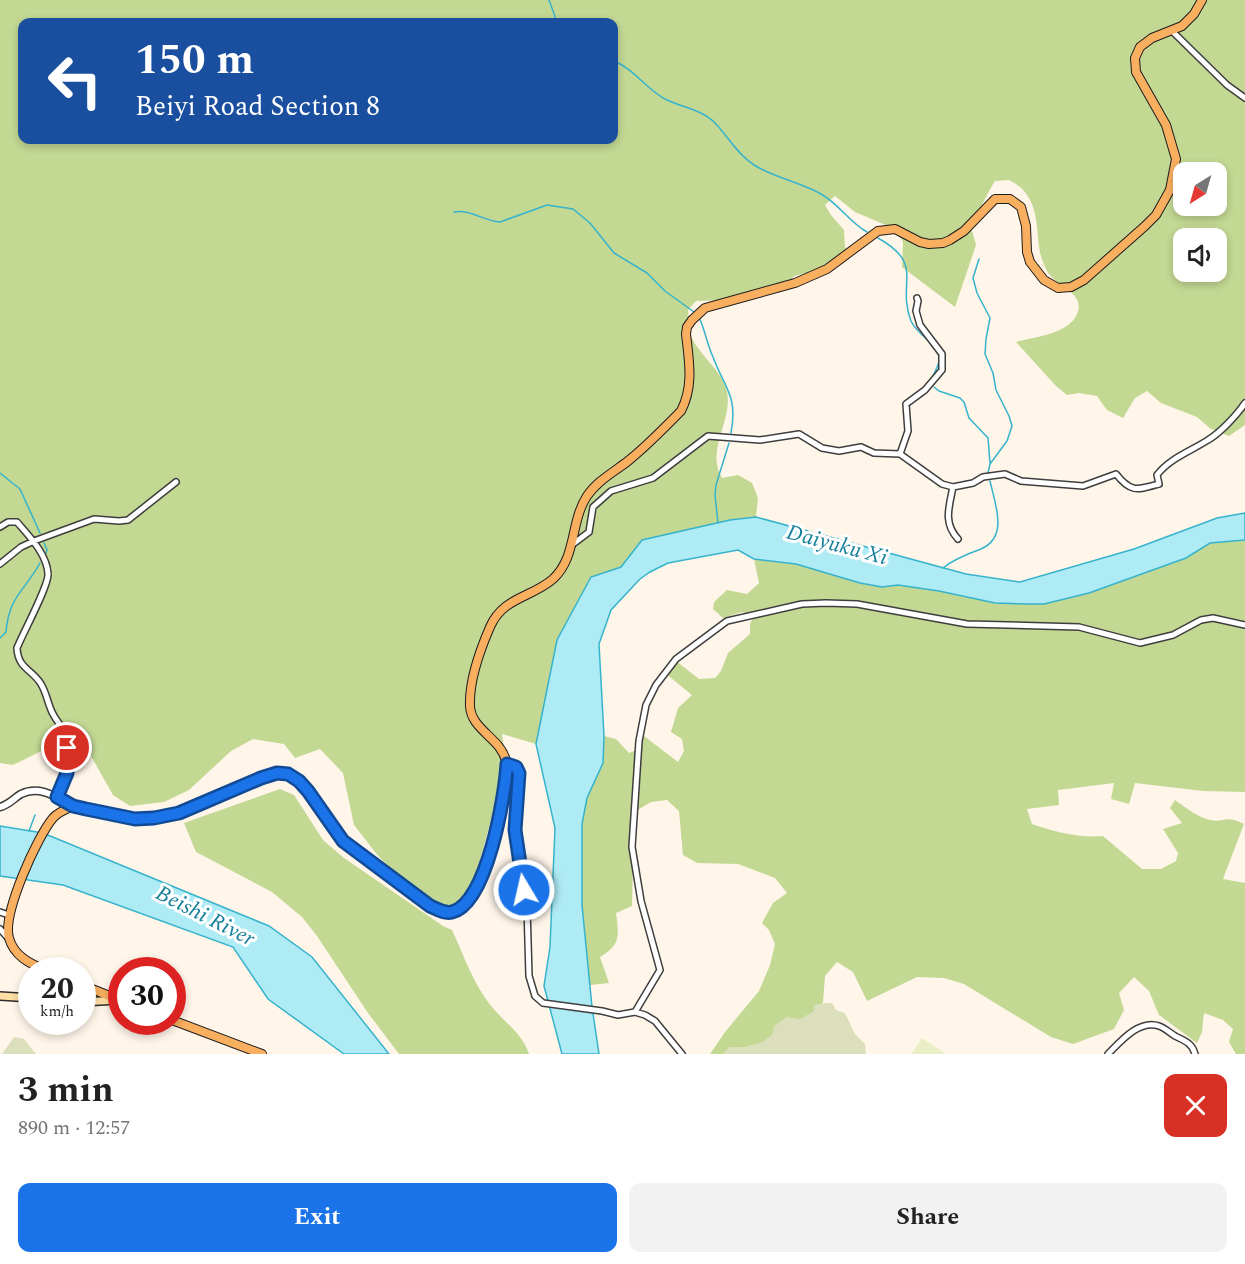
<!DOCTYPE html>
<meta charset="utf-8">
<style>
body{margin:0;font-family:Spectral,serif;background:#f2f2f2;color:#222;height:100vh;display:flex;flex-direction:column;font-size:22px;white-space:nowrap}
*{box-sizing:border-box;margin:0}
p{font-size:20px;color:#767676}
.icon{flex:none;width:33px;height:33px;fill:none;stroke:currentColor;stroke-width:2;stroke-linecap:round;stroke-linejoin:round}
.map{position:relative;height:1054px;overflow:hidden}
.sheet{display:flex;flex-direction:column;background:#fff;flex:1}
.sheet>*{flex:none}
.banner{position:absolute;left:18px;top:18px;width:600px;height:126px;border-radius:12px;box-shadow:0 3px 9px #0003;background:#1a4fa0;color:#fff;overflow:hidden}
.needle{width:39px;rotate:217deg}
.fabs{position:absolute;left:1173px;top:162px;display:grid;gap:12px}
.fabs a{display:grid;place-items:center;width:54px;height:54px;border-radius:12px;background:#fff;box-shadow:0 3px 9px #0003;font-size:30px}
.speed{position:absolute;left:18px;top:957px;display:flex;gap:12px;font-size:30px;font-weight:700;text-align:center}
.speed>*{display:grid;place-content:center;width:78px;height:78px;border-radius:50%;background:#fff;box-shadow:0 3px 9px #0003;line-height:1}
.speed small{font-size:15px;font-weight:400}
.speed .limit{border:9px solid #d22;background:#fff;color:#111}
.pin{position:absolute;display:grid;place-items:center;width:51px;height:51px;color:#fff;margin:-26px;border:3px solid #fff;border-radius:50%;box-shadow:0 2px 6px #0007}
.me{position:absolute;width:66px;margin:-33px;rotate:351deg;stroke-linejoin:round;filter:drop-shadow(0 0 4px #0008)}
.turn{display:flex;align-items:center;gap:21px;height:126px;padding:0 18px;font-size:27px}
.turn .icon{width:78px;height:78px;stroke-width:2.5}
.turn b{display:block;font-size:42px;line-height:51px}
.round{display:grid;place-items:center;flex:none;width:63px;height:63px;border-radius:12px;background:#f2f2f2}
.overview{display:flex;align-items:center;justify-content:space-between;height:102px;padding:0 18px}
h1{font-size:36px;font-weight:700;line-height:45px}
.primary-button{display:flex;gap:12px;margin-top:auto;padding:12px 18px}
.primary-button a{flex:1;height:69px;border-radius:12px;background:#1a73e8;color:#fff;font-size:24px;font-weight:700;line-height:69px;text-align:center}
.primary-button a+a{background:#f2f2f2;color:#222}
.map>svg:first-child{display:block}
</style>
<div class="map">
<svg width="1245" height="1054" viewBox="0 0 1245 1054">
<rect width="100%" height="100%" fill="#fff5e9"/>
<path fill="#c3d893" fill-rule="evenodd" d="M0 0H1245V425L1229 436 1211 429 1197 417 1161 403 1147 391 1135 398 1123 418 1107 410 1097 396 1079 393 1067 395 1056 386 1016 342C1034 337 1069 334 1077 314 1087 292 1053 286 1046 269 1044 264 1041 258 1040 252 1036 231 1039 208 1024 191 1020 186 1014 183 1009 180L995 181C986 195 981 210 970 223L976 245 955 307 902 267 903 242 895 229 855 212 835 196 825 205 831 215 844 230 845 247 851 257 842 264 794 276 783 291 732 300 696 301 688 310C689 318 688 330 692 338 700 356 723 371 727 392 733 421 705 450 722 478L738 475 752 483 758 498 756 517 730 520 642 540 621 567 591 577 557 640 536 744 502 734 506 764 470 897 460 909 444 912 418 894 379 857 354 825 343 773 320 749 295 758 284 744 253 739 231 751 189 790 164 802 130 806 113 795 78 733 13 765 0 763ZM22 22H614V140H22ZM1184 172H1216V206H1184ZM1184 238H1216V272H1184Z
M1225 540H1245V792L1203 791 1135 783 1129 804 1111 799 1114 783 1058 790 1059 805 1027 809 1032 824C1055 832 1078 838 1103 836L1142 869H1161L1176 861 1178 853 1163 829 1182 823 1170 808 1175 800C1185 807 1197 817 1210 820 1225 823 1225 814 1244 824L1223 879 1245 883V1054H1236L1229 1042 1233 1029 1223 1020 1204 1013 1202 1032 1197 1043 1159 1015 1149 991 1134 977 1119 993 1124 1010 1114 1029 1073 1044 1051 1037 964 984 944 978 917 977 867 1001 853 972 837 962 825 976 823 1002 809 1027 761 1054H710L725 1032 759 991 770 965 775 944 769 930 762 923 773 903 787 893 775 878 754 870 738 864 697 863 683 855 679 811 667 800 651 802 634 812 632 906 616 913C619 935 621 945 600 957L609 983 590 985 582 905V824L587 798 603 763 604 736 616 739 629 753 639 749 644 736 678 762 684 751 682 739 671 732 678 708 692 695 665 673 676 661 699 679 715 678 721 671 728 653 750 634V623L755 616 742 612 723 618 713 609 714 602 727 590 747 594 759 583 754 559 796 564 860 583 882 587 898 585 939 591 995 603 1044 604 1089 593 1186 558 1210 543Z
M280 789 294 795 323 840 344 858 443 926 452 930C464 956 473 983 491 1006 504 1022 523 1034 529 1054H399L368 1013 317 936 302 917 272 892 196 852 184 823Z"/>
<path fill="#dcdfbc" d="M825 1003H832L836 1010 845 1013 855 1034 865 1044 866 1054H723L729 1047H745L762 1042 772 1035 774 1026 787 1017 800 1019 814 1011V1005Z
M14 1037 24 1039 36 1054H2Z"/>
<path fill="#ebefc6" d="M922 1038 946 1054H911Z"/>
<path fill="#afebf5" stroke="#36b3cc" stroke-width="1.5" d="M1245 513V540L1210 543 1186 558 1089 593 1044 604H1027L995 603 939 591 898 585 882 587 860 583 796 564 754 559 738 550 668 563 650 572 640 579 611 610 599 644 604 736 603 763 587 798 582 824V905L592 1007 599 1054H562L544 986 550 947 555 828 536 744 557 640 591 577 621 567 642 540 730 520 756 517 966 574 1020 582 1134 549 1217 518Z
M0 826 43 833 269 926 312 957 389 1054H344L268 999 233 947 63 885 0 876Z"/>
<g fill="none" stroke-linecap="round" stroke-linejoin="round">
<path stroke="#36b3cc" stroke-width="1.5" d="M549 0 557 22
M614 61C634 69 646 89 665 99 680 107 701 109 714 122 728 136 737 154 754 165 775 178 800 182 821 194 839 204 849 222 867 232
M454 212C471 209 483 221 500 222L547 205 573 209 590 223 614 253 647 273 665 291 694 312
M878 238C926 265 896 282 911 321 917 335 937 343 939 357 940 366 934 371 932 379
M979 259 973 278 977 293 990 318 986 339 985 354 993 373 996 390 1009 416 1012 426 1007 441 990 464 988 473
M699 317C705 330 707 344 713 357 725 389 738 396 731 433
M934 387 939 391 960 398 964 402 969 418 988 438 990 463
M0 473 20 489 40 533
M718 523 715 495 716 485 729 443
M44 543 47 550 46 553
M943 568C954 559 967 554 981 549 1009 537 995 504 990 481
M0 638 6 632C9 596 24 592 40 563
M29 831 35 815"/>
<g stroke="#3e3e3e" stroke-width="8">
<path id="minor" d="M1171 30 1227 85 1245 98
M900 454 908 431 906 404 925 390 942 370V354L920 325 916 311 918 301 917 298
M953 487C949 507 943 523 958 539
M0 527 8 522H17C29 536 47 554 48 574 49 585 23 633 17 648 18 669 32 669 41 684 47 694 48 705 53 714 56 720 60 724 63 730 74 751 65 777 57 797
M573 544 589 532 593 507 611 491 653 478 708 436 760 440 799 434 822 448 839 451 861 447 874 453 900 454 942 484 953 487 973 483 983 477 1005 474 1021 481 1083 486 1116 474C1131 493 1137 490 1159 484L1157 475C1170 458 1191 451 1208 440 1220 433 1237 415 1245 403
M0 564 21 547 34 541 94 519 119 521 128 520 176 482
M507 764 516 767 519 773 515 830 527 907 529 976 535 996 543 1003 602 1011 618 1015 635 1012 645 1015 655 1021 682 1054
M0 912 9 915
M0 929 9 939
M635 1012 660 970 641 901 632 847 639 741 646 705 656 685 676 659 727 621 802 604 826 603 857 604 967 624 1079 627 1140 643 1173 635 1201 620 1213 618 1245 625
M1108 1054C1120 1042 1139 1019 1159 1026 1165 1028 1170 1033 1175 1036 1185 1041 1192 1043 1195 1054"/>
</g>
<g stroke="#3e3e3e" stroke-width="9">
<path id="tertiary" d="M0 807C9 805 14 798 21 794 40 785 56 797 73 806"/>
</g>
<g stroke="#2d2d2d" stroke-width="10">
<path id="secondary" d="M0 996 32 998
M82 1002 118 1000"/>
</g>
<g stroke="#1c1c1c" stroke-width="10">
<path id="primary" d="M46 970C30 964 14 956 9 938 2 914 37 837 53 818 58 812 66 809 73 806 98 813 129 822 155 818 198 813 236 786 277 773L288 774 299 781 343 841 430 906C440 911 449 916 460 909 482 896 512 787 506 761 501 738 471 730 470 706 469 681 480 650 490 627 503 597 531 598 553 579 577 557 570 522 587 496 597 481 614 472 628 461 647 446 664 428 681 411 694 386 689 361 686 334L687 327 692 320 705 308 795 283 827 269 878 231 895 229 920 242 929 244 943 243 950 240 964 231 995 199H1010L1021 207 1026 226 1027 252 1030 262 1044 280 1058 288 1071 287 1084 280 1145 226 1156 215 1170 190 1176 159 1166 125 1136 72 1135 58 1140 47 1152 38 1182 26 1194 14 1202 0
M82 985 122 1001
M172 1020 262 1054"/>
</g>
<use href="#minor" stroke="#fff" stroke-width="5"/>
<use href="#tertiary" stroke="#fff" stroke-width="6"/>
<use href="#secondary" stroke="#ffdfa4" stroke-width="7"/>
<use href="#primary" stroke="#f8af60" stroke-width="8"/>
</g>
<g fill="none" stroke-linecap="round" stroke-linejoin="round">
<g stroke="#114b97" stroke-width="15">
<path id="route" d="M67 748V773L57 797 73 806 86 809 135 819 154 818 179 813 261 778 277 773 288 774 299 781 308 791 343 841 430 906C437 909 444 914 452 912 487 904 505 796 507 764L516 767 519 773 515 830 524 890"/>
</g>
<use href="#route" stroke="#1a73e8" stroke-width="10"/>
</g>
<g text-anchor="middle" dominant-baseline="central" stroke-width="6" stroke-linejoin="round" paint-order="stroke">
<g font-size="22" font-style="italic" fill="#16809b" stroke="#fff">
<text transform="translate(837 545) rotate(15)">Daiyuku Xi</text>
<text transform="translate(205 916) rotate(27)">Beishi River</text>
</g>
</g>
</svg>
<div class="fabs">
<a><svg class="needle" viewBox="-14 -14 28 28"><path d="M0-13l5 13h-10z" fill="#e53935"/><path d="M0 13l5-13h-10z" fill="#767676"/></svg></a>
<a><svg class="icon" aria-label="sound" viewBox="0 0 24 24"><path d="M4 9h4l5-4v14l-5-4H4zM17 9q2 3 0 6"/></svg></a>
</div>
<div class="speed"><div>20<small>km/h</small></div><div class="limit">30</div></div>
<div class="pin" style="left:67px;top:748px;background:#d93025"><svg class="icon" aria-label="arrive" viewBox="0 0 24 24"><path d="M6 21V4h12l-3 4 3 4H6"/></svg></div>
<svg class="me" style="left:524px;top:890px" viewBox="-20 -20 40 40"><circle r="17" fill="#1a73e8" stroke="#fff" stroke-width="3"/><path d="M0-11L8 9 0 5-8 9z" fill="#fff"/></svg>
<div class="banner">
<div class="turn"><svg class="icon" aria-label="left" viewBox="0 0 24 24"><path d="M17 20v-9H6M10 6l-5 5 5 5"/></svg><div><b>150 m</b>Beiyi Road Section 8</div></div>
</div>
</div>
<section class="sheet">
<div class="overview"><div><h1>3 min</h1><p>890 m · 12:57</p></div><a class="round" style="background:#d93025;color:#fff"><svg class="icon" aria-label="close" viewBox="0 0 24 24"><path d="M6 6l12 12M18 6L6 18"/></svg></a></div>
<div class="primary-button"><a>Exit</a><a>Share</a></div>
</section>
